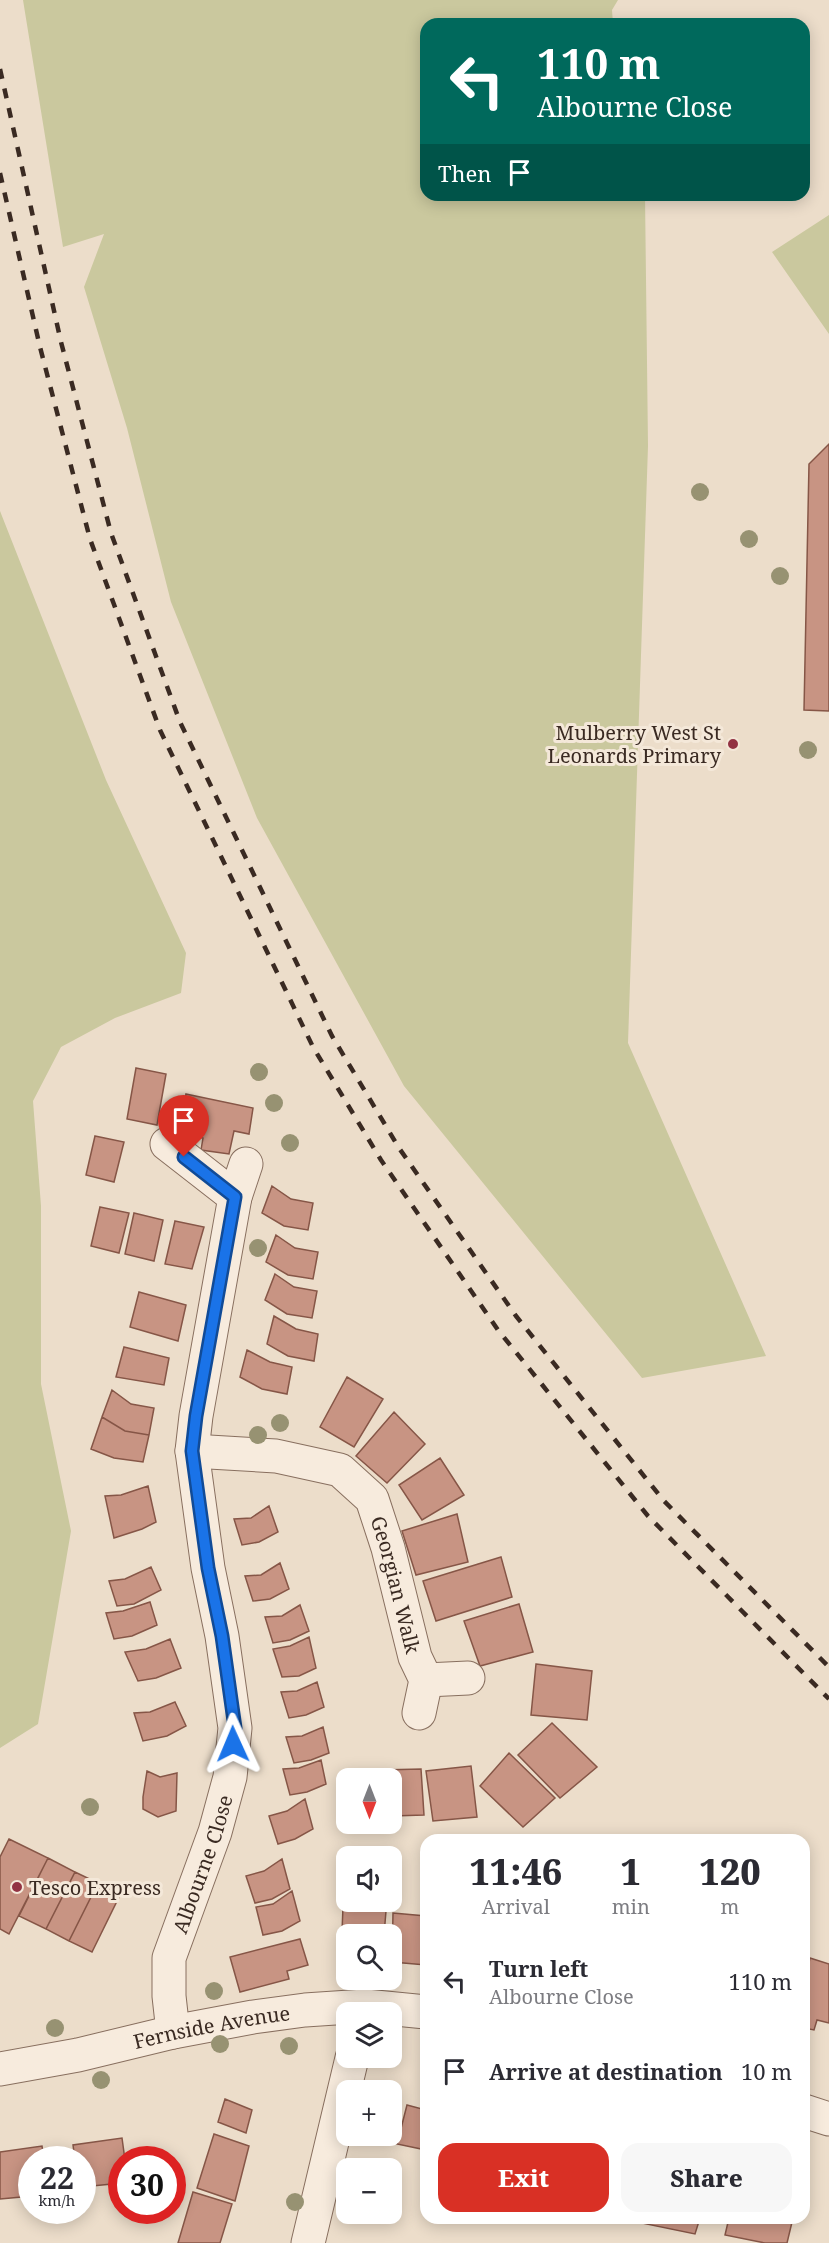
<!DOCTYPE html>
<meta charset="utf-8">
<style>
body{margin:0;font-family:"Noto Serif",serif;background:#f7f7f7;color:#2b2b33;height:100vh;display:flex;flex-direction:column;font-size:22px;white-space:nowrap}
*{box-sizing:border-box;margin:0}
p{font-size:20px;color:#7c7c81}
.icon{flex:none;width:33px;height:33px;fill:none;stroke:currentColor;stroke-width:2;stroke-linecap:round;stroke-linejoin:round}
.map{position:relative;flex:1;overflow:hidden}
.panel{position:absolute;left:420px;top:1834px;width:390px;height:390px;display:flex;flex-direction:column;background:#fff;border-radius:18px;box-shadow:0 3px 15px #0003}
.panel>*{flex:none}
.top-card{position:absolute;left:420px;top:18px;width:390px;height:183px;border-radius:18px;box-shadow:0 3px 15px #0003;background:#00695c;color:#fff;overflow:hidden}
.needle{width:39px;rotate:180deg}
.buttons{position:absolute;left:336px;top:1768px;display:grid;gap:12px}
.buttons a{display:grid;place-items:center;width:66px;height:66px;border-radius:12px;background:#fff;box-shadow:0 3px 15px #0003;font-size:30px}
.speed{position:absolute;left:18px;top:2146px;display:flex;gap:12px;font-size:30px;font-weight:700;text-align:center}
.speed>*{display:grid;place-content:center;width:78px;height:78px;border-radius:50%;background:#fff;box-shadow:0 3px 15px #0003;line-height:1}
.speed small{font-size:15px;font-weight:400}
.speed .limit{border:9px solid #d22;background:#fff;color:#111}
.pin{position:absolute;display:grid;place-items:center;width:51px;height:51px;color:#fff;margin:-62px -26px;border-radius:50% 50% 50% 0;rotate:-45deg;box-shadow:0 0 6px #0007}
.pin .icon{rotate:45deg}
.me{position:absolute;width:66px;margin:-33px;rotate:359deg;stroke-linejoin:round;filter:drop-shadow(0 0 4px #0008)}
.turn{display:flex;align-items:center;gap:21px;height:126px;padding:0 18px;font-size:27px}
.turn .icon{width:78px;height:78px;stroke-width:2.5}
.turn b{display:block;font-size:42px;line-height:51px}
.then{display:flex;align-items:center;height:57px;padding:0 18px;background:#0003;gap:12px;font-size:22px}
.eta{display:flex;justify-content:space-evenly;align-items:center;height:102px;text-align:center}
.eta b{font-size:36px;font-weight:800;line-height:42px}
.primary-button{display:flex;gap:12px;margin-top:auto;padding:12px 18px}
.primary-button a{flex:1;height:69px;border-radius:18px;background:#d93025;color:#fff;font-size:24px;font-weight:800;line-height:69px;text-align:center}
.primary-button a+a{background:#f7f7f7;color:#2b2b33}
ul{padding:0;list-style:none}
li{display:flex;align-items:center;gap:18px;height:90px;padding:0 18px}
li div{flex:1}
li b{display:block;font-size:22px}
li em{font-style:normal}
.map>svg:first-child{display:block}
</style>
<div class="map">
<svg width="829" height="2243" viewBox="0 0 829 2243">
<rect width="100%" height="100%" fill="#ecddca"/>
<path fill="#cac89e" d="M23 0H618L612 10 613 24H426V195H645L648 446 628 1043 766 1356 642 1378 404 1086 257 818 171 602 127 428 84 287 104 234 63 247Z
M829 215V334L772 252Z
M0 511 106 780 186 953 181 993 115 1018 61 1047 33 1101 41 1206V1384L71 1531 38 1724 0 1748Z"/>
<path fill="#c89483" stroke="#865647" stroke-width="1.5" d="M829 444V711L804 710 809 464Z
M136 1068 166 1074 157 1125 127 1119Z
M186 1094 253 1108 249 1134 234 1131 229 1154 201 1150 203 1138 178 1133Z
M95 1136 124 1142 114 1182 86 1175Z
M272 1186 291 1199 313 1203 308 1230 284 1226 262 1213Z
M100 1207 129 1213 119 1253 91 1246Z
M134 1213 163 1220 154 1261 125 1254Z
M175 1221 204 1227 192 1269 165 1264Z
M276 1235 295 1248 318 1252 313 1279 288 1275 266 1262Z
M275 1274 294 1287 317 1291 312 1318 287 1314 265 1300Z
M139 1292 186 1305 178 1341 130 1327Z
M274 1316 296 1329 318 1334 314 1361 288 1356 267 1344Z
M124 1347 169 1358 164 1385 116 1377Z
M247 1350 270 1362 292 1367 287 1394 262 1389 240 1377Z
M347 1377 383 1399 354 1447 320 1427Z
M112 1390 131 1404 154 1408 149 1435 125 1431 102 1417Z
M394 1412 425 1444 387 1483 356 1456Z
M102 1417 125 1431 149 1435 143 1462 114 1458 91 1449Z
M440 1458 464 1495 422 1520 399 1485Z
M148 1486 156 1522 142 1529 114 1538 105 1496 121 1495Z
M269 1506 278 1532 259 1542 242 1545 234 1519 251 1518Z
M457 1514 468 1562 416 1575 402 1531Z
M501 1557 512 1597 436 1621 423 1581Z
M280 1563 289 1589 270 1599 253 1601 245 1576 261 1575Z
M151 1567 161 1590 134 1604 117 1606 109 1581 125 1579Z
M150 1602 157 1625 132 1636 114 1639 106 1613 123 1611Z
M519 1604 533 1652 480 1666 464 1621Z
M300 1605 309 1631 290 1640 273 1643 265 1617 282 1616Z
M309 1637 316 1668 299 1676 282 1677 273 1649 290 1646Z
M170 1639 181 1668 156 1678 138 1681 125 1652 146 1649Z
M536 1664 592 1671 587 1720 531 1715Z
M317 1682 324 1707 306 1715 289 1718 281 1692 297 1691Z
M175 1702 186 1726 167 1736 143 1741 134 1713 150 1712Z
M552 1723 597 1767 560 1798 518 1755Z
M323 1727 329 1753 311 1760 294 1763 286 1737 302 1736Z
M509 1753 555 1798 523 1827 480 1786Z
M321 1760 326 1784 307 1792 290 1795 283 1769 299 1768Z
M471 1766 477 1817 433 1821 426 1771Z
M421 1769 424 1815 392 1816V1779H381V1770Z
M147 1771 160 1777 177 1773 176 1811 158 1817 143 1809V1797Z
M305 1799 313 1829 295 1839 278 1844 269 1816 287 1811Z
M9 1839 48 1858 9 1934 0 1929V1857Z
M48 1858 75 1872 46 1929 19 1916Z
M282 1859 290 1889 272 1899 255 1903 246 1876 264 1871Z
M75 1872 98 1883 69 1941 46 1929Z
M98 1883 120 1895 92 1952 69 1941Z
M292 1891 300 1921 282 1931 263 1935 256 1907 273 1904Z
M343 1907 386 1911 384 1935H346V1956H341Z
M393 1913 426 1916V1965L392 1962Z
M300 1939 308 1965 287 1971 289 1979 240 1992 230 1957Z
M810 1958 829 1964V2023L817 2020 814 2030 804 2028V1984Z
M225 2099 252 2110 246 2133 218 2122Z
M407 2105 426 2110V2150L397 2144Z
M214 2134 249 2146 235 2201 197 2188Z
M122 2138 125 2160H122V2183L82 2187V2160H75L73 2145Z
M42 2146 44 2160H32V2196L0 2199V2152Z
M193 2192 232 2204 220 2243H178Z
M627 2218H700L695 2234 627 2220Z
M729 2218H793L787 2243H765L725 2235Z"/>
<g fill="none" stroke-linecap="round" stroke-linejoin="round">
<g stroke="#886f5f" stroke-width="35">
<g id="minor">
<path d="M167 1144 235 1197"/>
<path id="s1" d="M192 1451 276 1456 340 1470 372 1499 388 1548 415 1657 426 1680 419 1713"/>
<path d="M426 1680 468 1678"/>
<path id="s2" d="M173 2032 169 1996V1958L215 1832 230 1777 235 1728 222 1636 208 1568 192 1451 196 1416 235 1197 246 1164"/>
<path id="s3" d="M0 2069 78 2055 173 2032 253 2017 305 2010 365 2006 426 2012"/>
<path d="M804 2111 829 2119"/>
<path d="M308 2243 352 2058"/>
</g>
</g>
<use href="#minor" stroke="#f7ebdd" stroke-width="33"/>
<path stroke="#3a2a22" stroke-width="4.5" stroke-dasharray="10 10" stroke-linecap="butt" d="M0 69 61 342 111 533 180 722 332 1036 399 1148 516 1316 664 1501 829 1667
M0 173 40 347 90 539 160 730 313 1047 381 1160 498 1330 648 1516 829 1699"/>
</g>
<g fill="#979272">
<circle cx="700" cy="492" r="9"/>
<circle cx="749" cy="539" r="9"/>
<circle cx="780" cy="576" r="9"/>
<circle cx="808" cy="750" r="9"/>
<circle cx="259" cy="1072" r="9"/>
<circle cx="274" cy="1103" r="9"/>
<circle cx="290" cy="1143" r="9"/>
<circle cx="258" cy="1248" r="9"/>
<circle cx="280" cy="1423" r="9"/>
<circle cx="258" cy="1435" r="9"/>
<circle cx="90" cy="1807" r="9"/>
<circle cx="214" cy="1991" r="9"/>
<circle cx="55" cy="2028" r="9"/>
<circle cx="220" cy="2044" r="9"/>
<circle cx="289" cy="2046" r="9"/>
<circle cx="101" cy="2080" r="9"/>
<circle cx="295" cy="2202" r="9"/>
</g>
<g fill="none" stroke-linecap="round" stroke-linejoin="round">
<g stroke="#114b97" stroke-width="15">
<path id="route" d="M184 1157 235 1197 196 1416 192 1451 208 1568 222 1636 235 1728 233 1744"/>
</g>
<use href="#route" stroke="#1a73e8" stroke-width="10"/>
</g>
<g fill="#933343" stroke="#f4e8d9" stroke-width="2">
<circle cx="733" cy="744" r="6"/>
<circle cx="17" cy="1887" r="6"/>
</g>
<g text-anchor="middle" dominant-baseline="central" stroke-width="6" stroke-linejoin="round" paint-order="stroke">
<g font-size="20" fill="#3a2a22" stroke="#f4e8d9" text-anchor="end">
<text x="721" y="732">Mulberry West St<tspan x="721" dy="23">Leonards Primary</tspan></text>
<text x="29" y="1887" text-anchor="start">Tesco Express</text>
</g>
<g font-size="20" fill="#3a2a22" stroke="#f4e8d9">
<text stroke="none"><textPath href="#s1" startOffset="282">Georgian Walk</textPath></text>
<text stroke="none"><textPath href="#s2" startOffset="174">Albourne Close</textPath></text>
<text stroke="none"><textPath href="#s3" startOffset="216">Fernside Avenue</textPath></text>
</g>
</g>
</svg>
<div class="buttons">
<a><svg class="needle" viewBox="-14 -14 28 28"><path d="M0-13l5 13h-10z" fill="#e53935"/><path d="M0 13l5-13h-10z" fill="#7c7c81"/></svg></a>
<a><svg class="icon" aria-label="sound" viewBox="0 0 24 24"><path d="M4 9h4l5-4v14l-5-4H4zM17 9q2 3 0 6"/></svg></a>
<a><svg class="icon" aria-label="search" viewBox="0 0 24 24"><circle cx="10" cy="10" r="6"/><path d="M15 15l6 6"/></svg></a>
<a><svg class="icon" aria-label="layers" viewBox="0 0 24 24"><path d="M12 4l9 5-9 5-9-5zM3 14l9 5 9-5"/></svg></a>
<a>+</a>
<a>−</a>
</div>
<div class="speed"><div>22<small>km/h</small></div><div class="limit">30</div></div>
<div class="pin" style="left:184px;top:1157px;background:#d93025"><svg class="icon" aria-label="arrive" viewBox="0 0 24 24"><path d="M6 21V4h12l-3 4 3 4H6"/></svg></div>
<svg class="me" style="left:233px;top:1744px" viewBox="-20 -20 40 40"><path d="M0-17L14 15 0 8-14 15z" fill="#1a73e8" stroke="#fff" stroke-width="4"/></svg>
<div class="top-card">
<div class="turn"><svg class="icon" aria-label="left" viewBox="0 0 24 24"><path d="M17 20v-9H6M10 6l-5 5 5 5"/></svg><div><b>110 m</b>Albourne Close</div></div>
<div class="then">Then<svg class="icon" aria-label="arrive" viewBox="0 0 24 24"><path d="M6 21V4h12l-3 4 3 4H6"/></svg></div>
</div>
<section class="panel">
<div class="eta">
<div><b>11:46</b><p>Arrival</p></div>
<div><b>1</b><p>min</p></div>
<div><b>120</b><p>m</p></div>
</div>
<ul>
<li><svg class="icon" aria-label="left" viewBox="0 0 24 24"><path d="M17 20v-9H6M10 6l-5 5 5 5"/></svg><div><b>Turn left</b><p>Albourne Close</p></div><em>110 m</em></li>
<li><svg class="icon" aria-label="arrive" viewBox="0 0 24 24"><path d="M6 21V4h12l-3 4 3 4H6"/></svg><div><b>Arrive at destination</b></div><em>10 m</em></li>
</ul>
<div class="primary-button"><a>Exit</a><a>Share</a></div>
</section>
</div>
